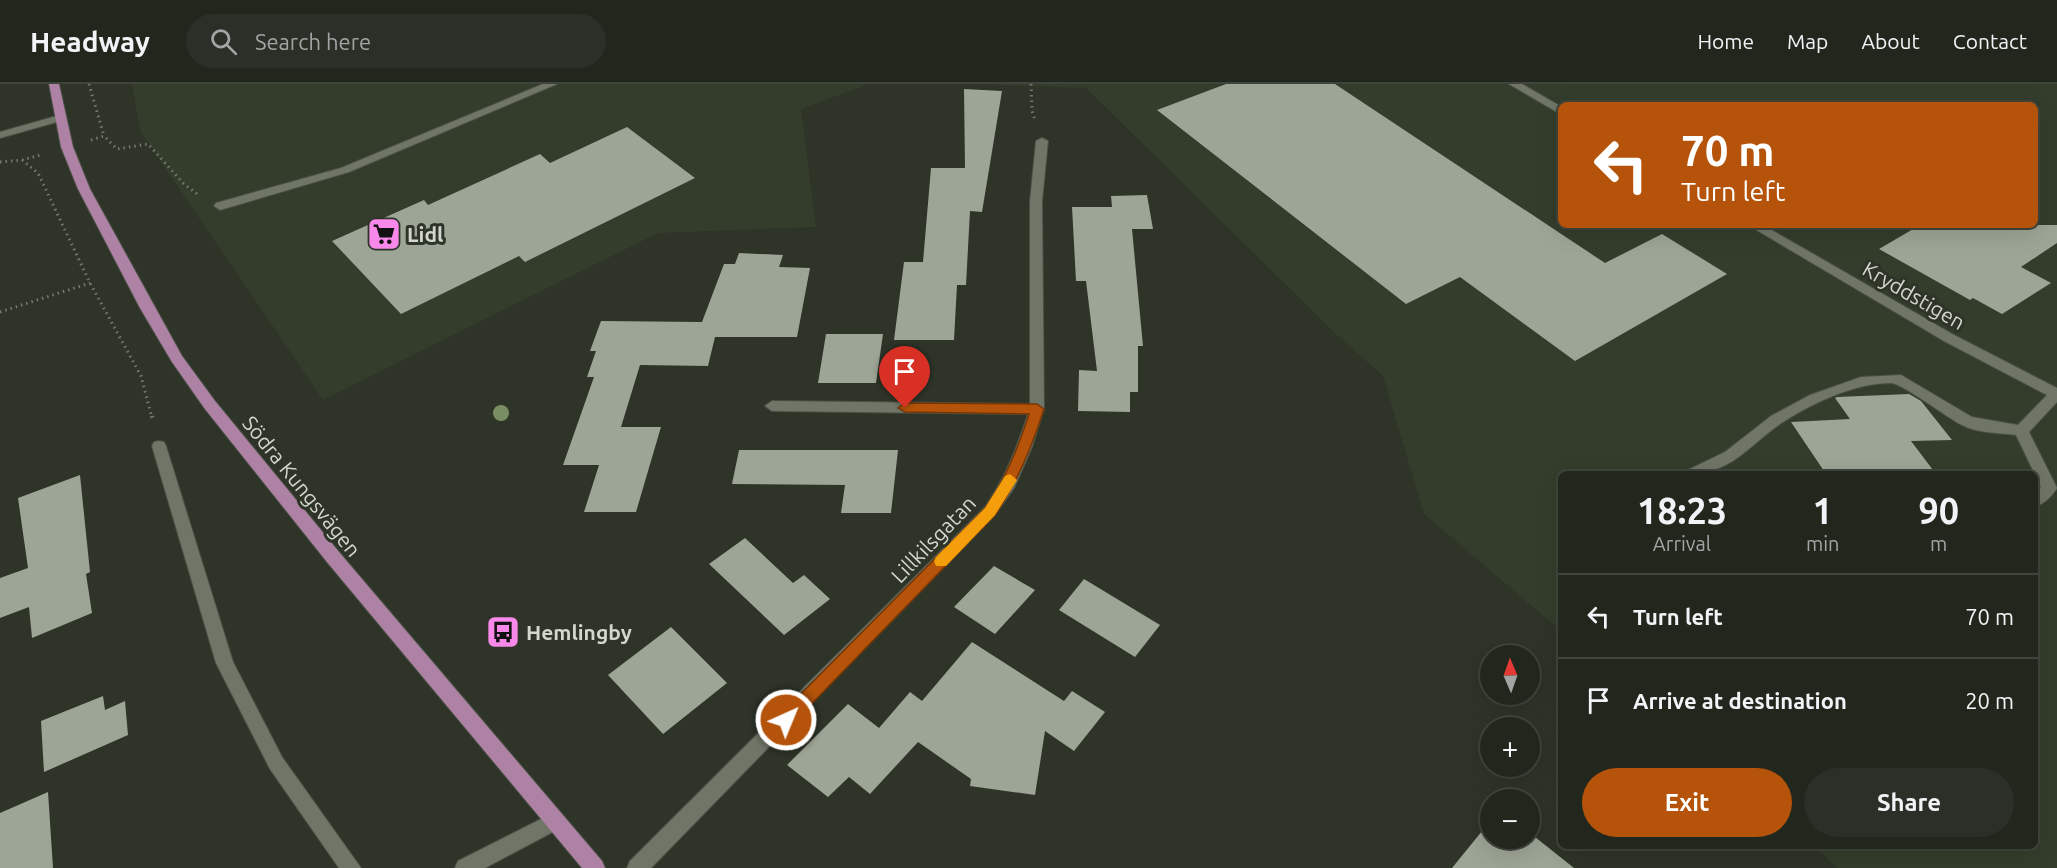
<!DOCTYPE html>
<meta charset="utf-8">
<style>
body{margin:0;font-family:Ubuntu,sans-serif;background:#2a2f27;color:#f1f3f6;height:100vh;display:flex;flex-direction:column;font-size:22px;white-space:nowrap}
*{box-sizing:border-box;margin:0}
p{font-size:20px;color:#a2a5a4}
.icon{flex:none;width:33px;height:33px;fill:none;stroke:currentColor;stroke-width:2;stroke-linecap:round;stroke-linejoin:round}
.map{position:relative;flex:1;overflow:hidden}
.side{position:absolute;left:1558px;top:387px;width:480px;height:378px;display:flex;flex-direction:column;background:#22271e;border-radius:9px;box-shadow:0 6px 24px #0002,0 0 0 2px #3f443c}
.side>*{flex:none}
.hud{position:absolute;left:1558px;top:18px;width:480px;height:126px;border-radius:9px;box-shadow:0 6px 24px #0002,0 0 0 2px #3f443c;background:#b45309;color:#fff;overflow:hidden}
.needle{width:39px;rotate:358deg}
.fabs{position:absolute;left:1480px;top:561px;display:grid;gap:12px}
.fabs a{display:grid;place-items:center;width:60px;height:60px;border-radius:50%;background:#22271e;box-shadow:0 6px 24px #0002,0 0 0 2px #3f443c;font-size:30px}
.pin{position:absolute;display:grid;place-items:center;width:51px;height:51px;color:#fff;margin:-62px -26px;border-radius:50% 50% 50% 0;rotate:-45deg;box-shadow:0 0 6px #0007}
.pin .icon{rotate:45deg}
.me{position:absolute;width:66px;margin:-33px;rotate:44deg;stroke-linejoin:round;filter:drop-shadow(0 0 4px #0008)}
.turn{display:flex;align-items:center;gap:21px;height:126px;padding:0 24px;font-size:27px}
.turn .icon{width:78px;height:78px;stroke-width:2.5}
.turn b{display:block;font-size:42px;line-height:51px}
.eta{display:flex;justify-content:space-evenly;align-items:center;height:102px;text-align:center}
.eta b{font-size:36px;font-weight:700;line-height:42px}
.primary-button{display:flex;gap:12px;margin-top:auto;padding:12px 24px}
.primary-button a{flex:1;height:69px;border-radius:36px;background:#b45309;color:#fff;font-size:24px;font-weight:700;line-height:69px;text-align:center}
.primary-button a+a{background:#2a2f27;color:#f1f3f6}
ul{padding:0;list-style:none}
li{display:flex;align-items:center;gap:18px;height:84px;padding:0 24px;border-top:2px solid #3f443c}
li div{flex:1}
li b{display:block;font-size:22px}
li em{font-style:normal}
header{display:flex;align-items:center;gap:36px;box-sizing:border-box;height:84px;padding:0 30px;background:#22271e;border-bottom:2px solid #3f443c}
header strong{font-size:28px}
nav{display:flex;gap:33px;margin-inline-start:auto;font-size:21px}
.search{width:420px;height:54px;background:#2a2f27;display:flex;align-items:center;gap:15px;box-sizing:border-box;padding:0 21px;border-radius:33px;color:#a2a5a4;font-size:22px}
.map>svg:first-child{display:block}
</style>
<header>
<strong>Headway</strong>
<div class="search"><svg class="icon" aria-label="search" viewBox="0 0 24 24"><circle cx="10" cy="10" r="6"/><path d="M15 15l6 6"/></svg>Search here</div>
<nav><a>Home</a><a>Map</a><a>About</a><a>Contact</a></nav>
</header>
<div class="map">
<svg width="2057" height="784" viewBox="0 0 2057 784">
<rect width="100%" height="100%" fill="#2e3428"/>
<path fill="#343d2b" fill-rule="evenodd" d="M132 0H869L801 25 816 143 658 149 323 316 140 47Z
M972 0H2057V784H1838L1813 762H2036V390H1562L1561 547 1424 430 1383 292 1339 253 1086 4ZM1562 21H2036V141H1562Z"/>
<path fill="#9da596" d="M1226 0H1335L1605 179 1662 150 1727 190 1575 277 1460 193 1406 220 1157 26Z
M964 5 1002 7 982 128 970 127 966 201H957L954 256H894L904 178H923L931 84H965Z
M627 43 695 94 525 178 519 172 401 230 332 157 424 116 428 121 540 70 550 79Z
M1147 111 1153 145H1132L1143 262H1138V308H1130V328L1078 327 1079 286 1097 287 1086 197H1076L1072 123H1112L1111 112Z
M1920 141H2057V159L2021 183 2051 199 2002 230 1973 214 1970 216 1879 165Z
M739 169 783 171 779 183 810 184 797 253H715L708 282 640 281 621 343H661L636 428H584L599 381H563L594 293H587L596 267H590L601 237 702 238 724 180H735Z
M826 250H883L876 299H818Z
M1909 310 1921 317 1952 356 1911 357 1936 390H1826L1791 338 1850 335 1835 314 1837 313Z
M739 366H898L891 429H841L845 401 732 400Z
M80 391 90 488 86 490 92 529 32 554 29 523 0 534V494L28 484 18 414Z
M745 454 793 499 804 491 830 515 784 551 709 480Z
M994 482 1035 506 995 550 954 523Z
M1084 495 1160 541 1135 573 1059 526Z
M671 543 727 599 663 650 608 591Z
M972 558 1064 617 1072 607 1105 628 1074 667 1045 647 1035 711 970 702 971 695 918 658 870 710 849 693 828 713 787 681 848 620 879 644 910 608 922 617Z
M103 612 105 626 125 617 128 651 44 688 41 637Z
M48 708 53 784H0V729Z
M1491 736V754H1530V749L1574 784H1452Z"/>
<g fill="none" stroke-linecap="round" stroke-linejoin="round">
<g stroke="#4b5045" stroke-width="2">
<path id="minor" d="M543 0H557L349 88 220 126 214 122 216 119 341 84Z
M1509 0H1522L1562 23V31Z
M60 31 64 32V36L0 54V48Z
M1042 54 1048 57 1042 117 1044 325 1032 363 1014 404 995 431 651 784H627L630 777 985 423C1005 394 1017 364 1028 330L772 327 765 322 772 317 1030 320V117L1036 57Z
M1748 141H1763L1954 251 2057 304V318L2029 348 2057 404C2052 412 2044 420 2036 422V407L2041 403 2016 351C1999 349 1977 349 1962 341 1947 334 1904 300 1891 299 1854 299 1810 320 1780 340 1746 364 1731 390 1686 390L1688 386 1725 368 1771 332 1810 311 1861 293 1901 291 1972 333 2018 341 2047 311 1944 257Z
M159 357 164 358 166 362 233 578 282 673 361 784H339L270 685 216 579 152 362 154 358Z
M555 728 562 731 564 737 562 743 485 784H455L458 777Z"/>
</g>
<g stroke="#4b5045" stroke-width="2">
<path id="major" d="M49 0H59L73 63 90 105 182 272 215 317 339 468 602 777 605 784H582L327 478 205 325 172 278 140 224 78 105 61 63Z"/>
</g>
<path stroke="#757a70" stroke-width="3" stroke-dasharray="1.5 4" stroke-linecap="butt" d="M89 0 104 52
M1031 0 1032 27 1035 36
M91 56 104 52 117 65 148 60 183 99 197 110
M22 76 41 71
M0 78 22 76 38 89 90 199 141 292 152 334
M0 228 90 199"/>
<path stroke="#757a70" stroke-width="4.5" stroke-dasharray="1.5 5" stroke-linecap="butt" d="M152 332 153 337"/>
<use href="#minor" fill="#6f7668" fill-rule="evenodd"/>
<use href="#major" fill="#ad82a4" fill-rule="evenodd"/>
</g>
<circle fill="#798e62" cx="501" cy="329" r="8"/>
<path fill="#b45309" stroke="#753606" stroke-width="1.5" d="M905 319 1037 320 1044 325C1032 363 1018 398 995 431L791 641 786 643 780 641 777 636 780 631 985 424C1006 394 1018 364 1029 330L905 328 898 324Z"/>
<path fill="#f59e0b" d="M1010 390 1017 396 995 431 946 482H936L934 477 936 473 985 424 1005 392Z"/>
<defs>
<g id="supermarket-square" transform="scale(1.725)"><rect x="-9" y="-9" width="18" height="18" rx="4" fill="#f888ea" stroke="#2e3428"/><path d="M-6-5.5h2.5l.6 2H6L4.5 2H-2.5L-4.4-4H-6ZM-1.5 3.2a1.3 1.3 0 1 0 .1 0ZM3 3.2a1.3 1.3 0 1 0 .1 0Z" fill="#111"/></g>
<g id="bus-square" transform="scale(1.725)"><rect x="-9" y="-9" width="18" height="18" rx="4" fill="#f888ea" stroke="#2e3428"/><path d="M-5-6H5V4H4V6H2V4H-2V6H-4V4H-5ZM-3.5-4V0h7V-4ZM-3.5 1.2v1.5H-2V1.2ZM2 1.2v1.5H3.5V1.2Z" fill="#111"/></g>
</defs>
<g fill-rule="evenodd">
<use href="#supermarket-square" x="384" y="150"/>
<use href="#bus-square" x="503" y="548"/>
</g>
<g text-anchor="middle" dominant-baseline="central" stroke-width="6" stroke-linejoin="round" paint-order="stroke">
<g font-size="21" font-weight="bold" fill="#d3d7cf" stroke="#2e3428" text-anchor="start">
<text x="407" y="150">Lidl</text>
<text x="526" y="548">Hemlingby</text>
</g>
<g font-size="21" fill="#d3d7cf" stroke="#2e3428">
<text transform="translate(1914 211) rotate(30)">Kryddstigen</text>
<text transform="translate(302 402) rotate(51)">Södra Kungsvägen</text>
<text transform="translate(933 455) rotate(-46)">Lillkilsgatan</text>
</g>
</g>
</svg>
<div class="fabs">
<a><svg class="needle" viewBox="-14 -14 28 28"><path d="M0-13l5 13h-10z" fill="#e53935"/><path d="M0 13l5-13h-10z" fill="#a2a5a4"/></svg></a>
<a>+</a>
<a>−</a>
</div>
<div class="pin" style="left:905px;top:324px;background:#d93025"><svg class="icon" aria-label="arrive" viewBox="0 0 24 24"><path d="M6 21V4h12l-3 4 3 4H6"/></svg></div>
<svg class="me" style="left:786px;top:636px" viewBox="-20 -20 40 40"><circle r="17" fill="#b45309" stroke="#fff" stroke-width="3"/><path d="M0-11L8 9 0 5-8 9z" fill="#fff"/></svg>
<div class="hud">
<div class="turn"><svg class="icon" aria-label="left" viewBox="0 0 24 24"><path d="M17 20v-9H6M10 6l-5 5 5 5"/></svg><div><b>70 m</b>Turn left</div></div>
</div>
<section class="side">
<div class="eta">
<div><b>18:23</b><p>Arrival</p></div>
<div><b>1</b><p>min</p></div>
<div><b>90</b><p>m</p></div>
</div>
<ul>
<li><svg class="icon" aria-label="left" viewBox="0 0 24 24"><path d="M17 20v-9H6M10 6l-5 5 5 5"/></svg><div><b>Turn left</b></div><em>70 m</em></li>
<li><svg class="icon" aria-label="arrive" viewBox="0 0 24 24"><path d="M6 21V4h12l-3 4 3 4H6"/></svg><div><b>Arrive at destination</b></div><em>20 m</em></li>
</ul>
<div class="primary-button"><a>Exit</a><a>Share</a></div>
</section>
</div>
